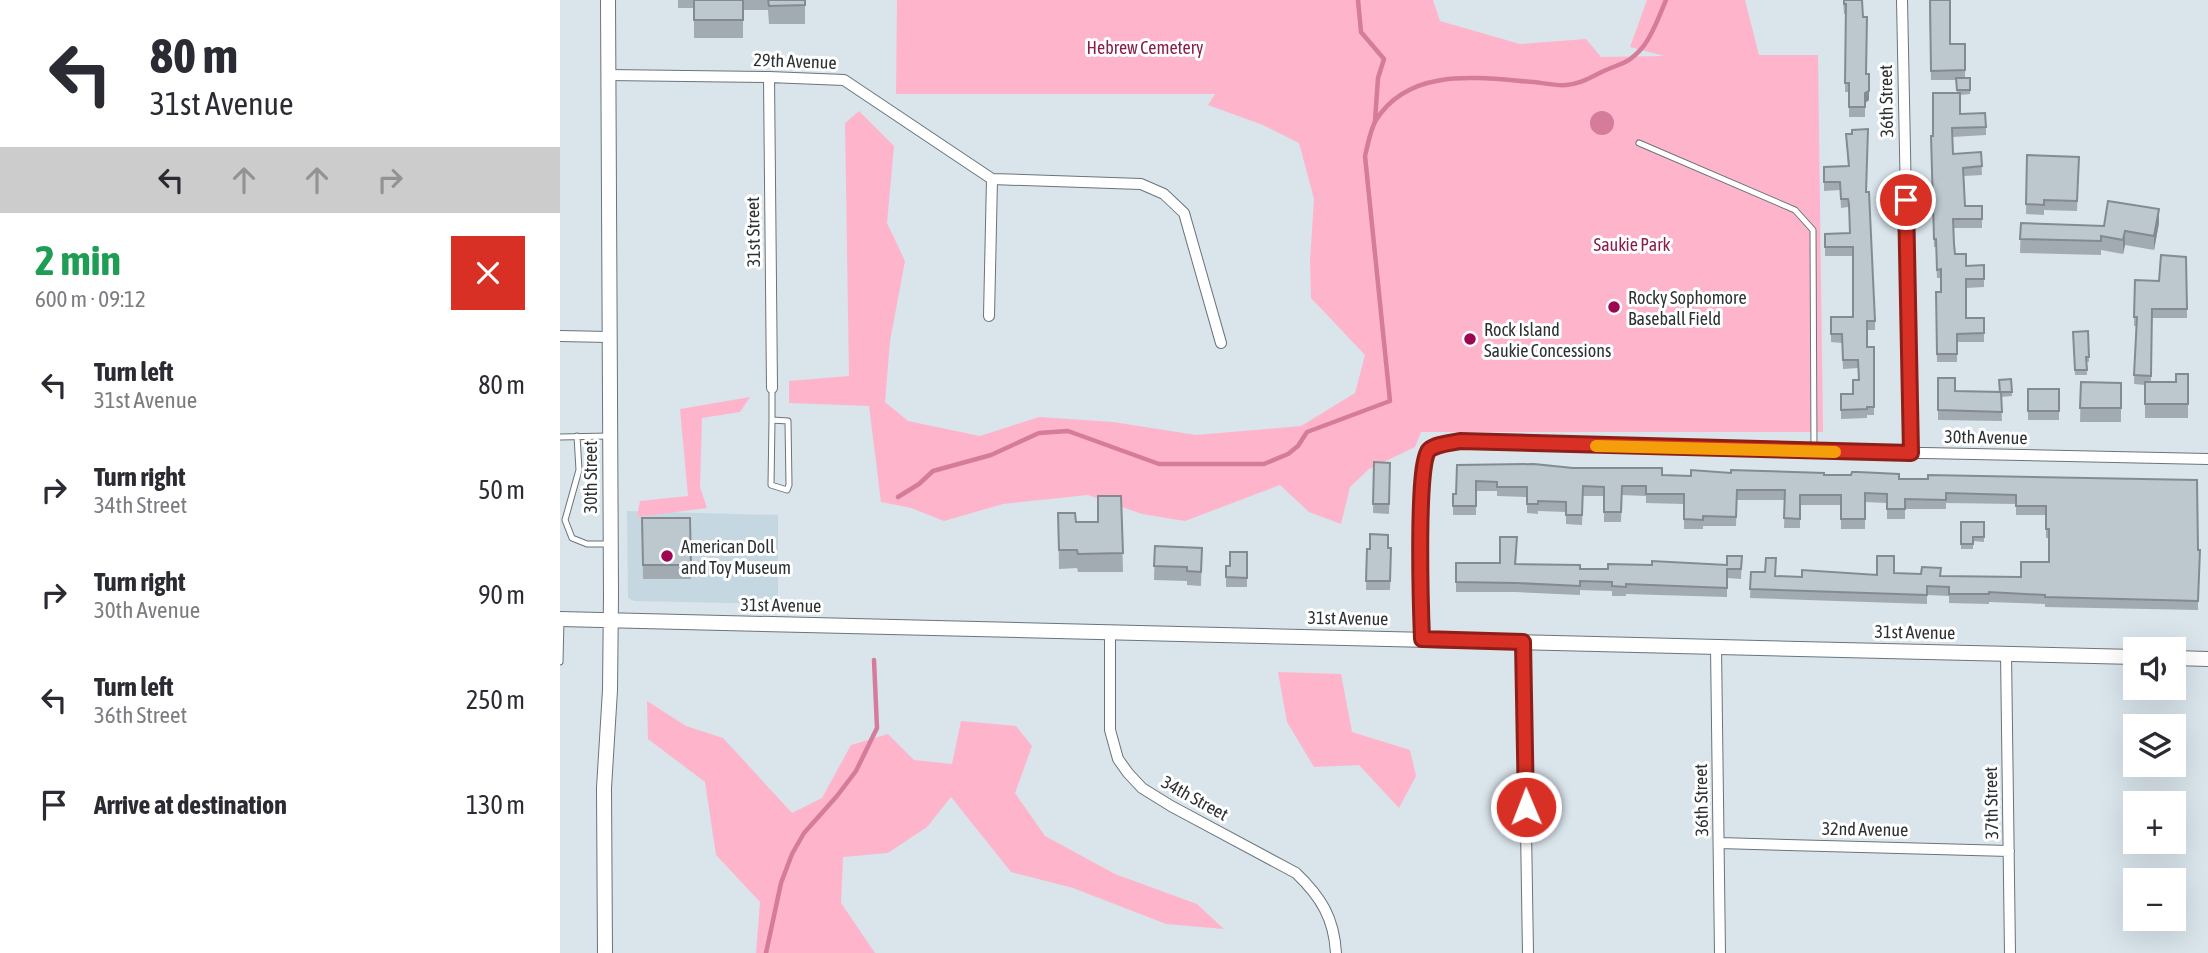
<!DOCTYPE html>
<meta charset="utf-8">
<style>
body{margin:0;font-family:"Asap Condensed",sans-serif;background:#f2f2f3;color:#2b2b33;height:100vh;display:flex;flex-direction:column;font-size:26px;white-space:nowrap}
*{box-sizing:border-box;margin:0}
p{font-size:23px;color:#7c7c81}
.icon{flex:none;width:38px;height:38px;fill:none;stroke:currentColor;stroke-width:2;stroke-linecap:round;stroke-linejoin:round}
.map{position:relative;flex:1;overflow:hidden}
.drawer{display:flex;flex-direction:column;background:#fff;width:560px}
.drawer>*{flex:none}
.guide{background:#fff;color:#2b2b33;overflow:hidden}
.controls{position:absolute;left:1563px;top:637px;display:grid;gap:14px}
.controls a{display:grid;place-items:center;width:63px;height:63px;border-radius:0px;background:#fff;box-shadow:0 7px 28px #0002;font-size:35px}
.pin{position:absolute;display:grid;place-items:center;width:60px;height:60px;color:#fff;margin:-30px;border:4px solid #fff;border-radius:50%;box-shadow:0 2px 7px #0007}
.me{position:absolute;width:77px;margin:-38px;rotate:359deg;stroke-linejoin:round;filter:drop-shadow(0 0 5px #0008)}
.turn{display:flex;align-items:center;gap:24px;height:147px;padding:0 35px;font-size:32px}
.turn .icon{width:91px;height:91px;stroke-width:2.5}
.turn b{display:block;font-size:49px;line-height:60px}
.lanes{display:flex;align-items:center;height:66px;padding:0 35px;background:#0003;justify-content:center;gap:35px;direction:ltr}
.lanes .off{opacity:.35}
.round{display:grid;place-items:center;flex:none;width:74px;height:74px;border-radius:0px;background:#f2f2f3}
.headline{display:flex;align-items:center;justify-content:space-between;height:119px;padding:0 35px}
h1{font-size:42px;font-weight:700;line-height:52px;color:#1e9e55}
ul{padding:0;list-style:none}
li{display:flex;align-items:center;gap:21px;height:105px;padding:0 35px}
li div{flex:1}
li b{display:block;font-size:26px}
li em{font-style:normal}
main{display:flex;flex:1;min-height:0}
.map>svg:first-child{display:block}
</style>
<main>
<section class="drawer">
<div class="guide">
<div class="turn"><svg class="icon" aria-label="left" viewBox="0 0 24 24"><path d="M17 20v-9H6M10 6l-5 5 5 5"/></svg><div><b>80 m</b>31st Avenue</div></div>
<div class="lanes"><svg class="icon" aria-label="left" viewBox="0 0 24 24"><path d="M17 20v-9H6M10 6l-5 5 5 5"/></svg><svg class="icon off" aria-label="ahead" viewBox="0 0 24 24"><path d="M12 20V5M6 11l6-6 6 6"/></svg><svg class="icon off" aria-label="ahead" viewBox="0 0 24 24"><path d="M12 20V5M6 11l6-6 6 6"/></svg><svg class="icon off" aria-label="right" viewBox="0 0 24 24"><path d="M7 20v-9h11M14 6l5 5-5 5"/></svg></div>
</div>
<div class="headline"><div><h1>2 min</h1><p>600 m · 09:12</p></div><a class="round" style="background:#d93025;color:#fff"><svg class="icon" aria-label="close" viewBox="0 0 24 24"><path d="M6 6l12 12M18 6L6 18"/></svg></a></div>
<ul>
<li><svg class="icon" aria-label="left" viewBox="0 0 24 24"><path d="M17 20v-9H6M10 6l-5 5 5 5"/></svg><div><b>Turn left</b><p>31st Avenue</p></div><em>80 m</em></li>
<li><svg class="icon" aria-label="right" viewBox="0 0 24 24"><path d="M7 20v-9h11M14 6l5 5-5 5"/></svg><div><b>Turn right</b><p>34th Street</p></div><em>50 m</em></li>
<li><svg class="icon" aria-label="right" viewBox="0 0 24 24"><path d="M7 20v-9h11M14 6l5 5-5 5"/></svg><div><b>Turn right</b><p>30th Avenue</p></div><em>90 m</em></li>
<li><svg class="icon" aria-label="left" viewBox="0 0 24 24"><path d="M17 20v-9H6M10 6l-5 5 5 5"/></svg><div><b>Turn left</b><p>36th Street</p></div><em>250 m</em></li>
<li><svg class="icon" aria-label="arrive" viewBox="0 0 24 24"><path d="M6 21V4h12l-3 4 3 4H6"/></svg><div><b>Arrive at destination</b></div><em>130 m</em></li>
</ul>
</section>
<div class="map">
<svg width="1648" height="953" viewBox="0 0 1648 953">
<rect width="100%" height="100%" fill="#d9e4eb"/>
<path fill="#c5d8e2" d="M67 511 218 515V604L74 601 68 598Z"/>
<path fill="#feb5cb" d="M337 0H873L880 21 960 44 1026 39 1041 57 1104 56 1070 47 1087 0H1185L1199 55H1258L1263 432H861L855 447 809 469 790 487 781 524 749 512 720 485 625 521 582 514 528 495 443 504 384 521 351 508 321 502 309 406 229 403V381L289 376 285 123 299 111 334 146 327 223 345 261 330 341 325 402 348 421 420 436 479 417 553 422 636 435 741 426 795 393 805 355 751 298 750 261 754 199 739 143 703 125 648 105 655 94H336Z
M190 397 180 412 142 418 140 487 147 508 77 517 80 501 128 496 120 409Z
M718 672 781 674 792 732 850 750 856 776 839 808 799 765 754 767 727 722Z
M87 701 126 726 163 738 232 813 262 798 291 745 328 734 354 760 392 764 401 721 456 726 472 746 455 793 485 836 555 874 637 904 664 929 606 924 513 888 451 872 391 797 367 827 328 853 283 857 281 903 315 953H196L200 902 156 855 145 782 88 739Z"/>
<path fill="#d47c99" d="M1030 123a12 12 0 1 1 24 0a12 12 0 1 1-24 0Z"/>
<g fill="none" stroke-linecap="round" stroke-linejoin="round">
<path stroke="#d47c99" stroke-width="4.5" d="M798 0 801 32 824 59 818 78 815 121
M338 497 359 484 373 471 431 455 479 433 508 431 599 464H704L728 454 738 446 747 432 830 401 805 156C808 145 810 130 816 120 850 66 919 78 974 82 984 83 996 86 1006 85 1022 84 1032 76 1046 70 1062 63 1069 63 1082 48 1093 35 1099 16 1106 0
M206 953 221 883 232 854 244 833 277 796 296 771 317 728 314 660"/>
<g stroke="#6b747b" stroke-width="7">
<path id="service" d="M1079 143 1235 210 1253 230 1254 451
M212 420 211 485 227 490 229 485 228 421 212 420V388
M17 436 19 470 5 520 12 538 27 544H50
M0 437 49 436
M0 662 1 619"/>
</g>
<g stroke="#6b747b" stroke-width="12">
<path id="minor" d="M1342 0 1351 453
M48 75 209 77 284 80 432 179
M209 77 212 388
M432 179 581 184 604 194 624 213 661 343
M429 316 432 179
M0 336 49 337
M550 632V730L558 759 568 773 582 788 611 806 736 873C761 897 774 918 776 953
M862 639V469C867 445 878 445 900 441L1082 447 1648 459
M963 642 968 953
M1156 647 1160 953
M1446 653 1450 953
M1159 843 1449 851"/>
</g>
<g stroke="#6b747b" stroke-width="16">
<path id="tertiary" d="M0 619 1575 657
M1614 658 1648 659
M45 953 44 788 50 690 51 596 48 0"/>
</g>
<use href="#service" stroke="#fff" stroke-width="5"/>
<use href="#minor" stroke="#fff" stroke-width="10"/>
<use href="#tertiary" stroke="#fff" stroke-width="14"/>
</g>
<path fill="#a2abb1" d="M118 0H245V24H209L208 10H183V38H134V8H118Z
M1283 0H1302L1306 74 1309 100 1305 103V117H1289V92H1285L1286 14H1284Z
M1369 0 1390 44H1405V78H1410V94L1400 95V114L1426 127V135L1392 137 1393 154 1421 152 1422 175 1404 176 1405 206H1422V228H1393L1394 244 1395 254 1406 266 1424 279V287L1406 288V318H1424V342H1397V362H1377L1376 292H1381V278H1377L1376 247H1374L1371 144 1373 136 1397 93V80H1371Z
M1286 134 1307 192 1315 321V330H1307V347H1314V415H1307V418L1281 419V394H1293L1298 380V368L1283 369 1282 343 1271 342V317H1293V256H1265V234L1290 233 1289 212 1288 207 1281 208 1280 190 1264 191V167L1288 166Z
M1467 155 1519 157 1517 211 1484 210V215L1466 214Z
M1461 223 1544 226 1599 223 1594 250 1565 245 1563 254 1541 250V255L1460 253Z
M1626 257 1627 318H1592L1591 382H1616L1628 374V418H1585V385L1574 384 1576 326H1574L1575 280 1599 281Z
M1528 331 1529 362H1526L1527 375H1515L1513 332Z
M1378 378 1395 391 1440 392 1451 379 1452 396 1441 397 1442 421 1378 420Z
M1521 382 1561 383V422H1520Z
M1468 389H1499V420H1468Z
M814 462 830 463 829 514 813 513Z
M897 465 1102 475 1131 476 1171 473 1264 475 1339 479 1637 480 1638 610 1485 607V604L1429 602V604L1389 603V596L1367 595V604L1190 598 1191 572 1216 576 1242 577 1334 573 1380 576 1461 577 1489 562V538H1486V515H1456V504L1386 503V509H1345V519H1327V503L1305 502V529H1281V505H1240V528H1224L1225 500H1177L1176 526H1143V529H1124V504L1086 503V496L1062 495 1061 522H1044V496H1023L1022 525 1006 524V512L978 511V514L967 513V497L937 496V491H916V515H893V494H896Z
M561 496 563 572H518L517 568 499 569 498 513 516 522H538Z
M82 518H130L131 579H83Z
M1401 522H1424V542L1413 541V549H1401Z
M595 546 642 548 641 586 627 585V581L594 580Z
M957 547 956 564 1020 569H1048L1167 565 1182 556 1181 579 1167 578V597L1066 594V596H1052V591L1020 590V595L956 592H896V563H940Z
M828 548H831L830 590H806L807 549Z
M687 552V587H666V566H670Z"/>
<path fill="#848b90" d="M1309 91V100L1305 103V93Z
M1599 209V223L1594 250V236Z
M1565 231V245L1563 254V240Z"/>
<path fill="#bcc7ce" stroke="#848b90" stroke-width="2" d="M134 0H183V20H134Z
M208 0H245V5L209 6Z
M1284 0H1302L1303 17H1307L1306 74H1309V91L1305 93V107H1289V83H1285L1286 4H1284Z
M1370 0H1390V44H1405V70L1371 71Z
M1396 78H1410V90H1397Z
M1373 93H1400V114L1425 113 1426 127 1392 128 1393 154 1421 152 1422 166 1403 168 1405 206H1422V219H1393L1394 244 1395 254H1406V266L1424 265V279H1406V318H1424V333L1397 334V354H1377L1376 292H1381V269L1377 270 1376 239H1374L1371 136H1373Z
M1308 129 1306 192H1309L1315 321H1307V347H1314V407H1307V409L1281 410V394H1293V380H1299L1298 360H1283L1282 334H1271V317H1293V247H1265V234L1290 233 1289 204 1288 199H1281L1280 182H1264V167L1289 166 1286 134H1292V130Z
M1467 155 1519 157 1517 201 1484 200V205L1466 204Z
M1548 201 1599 209 1594 236 1565 231 1563 240 1541 236V241L1460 239 1461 223 1544 226Z
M1601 255 1626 257 1627 309H1592L1591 376 1574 375 1577 317H1574L1575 280 1599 281Z
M1528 331 1529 357H1526L1527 370H1515L1513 332Z
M1616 374H1628V404H1585V382H1616Z
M1378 378H1395V391L1441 392 1442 412 1378 410Z
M1451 379 1452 392H1440L1439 380Z
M1521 382 1561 383V408H1520Z
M1468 389H1499V411H1468Z
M814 462 830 463 829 504H813Z
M974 464 1013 468H1102V475L1131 476V470L1171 473V470L1264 473V475H1291L1292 472H1298L1339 474V479H1368V475L1637 480 1638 550H1640L1638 601 1485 597V595L1429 592V594H1389V587L1367 586V595L1190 589 1191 572H1205L1206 558H1216L1215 576 1242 577V570L1317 575V556H1334V573L1361 574 1362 567 1381 568 1380 576 1461 577V562H1489V529H1486V506H1456V495L1386 493V500L1345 499V509H1327V494L1305 493V519H1281V495H1240V519L1224 518 1225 490H1177L1176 517 1143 516V520L1124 519V494H1086V486H1062L1061 512H1044V487L1023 486 1022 515H1006V502L978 501V504H967V487H937V482L916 481V506H893V494H896L897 465Z
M538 496H561L563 553 518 554 517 550H499L498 513H515L516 522H538Z
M82 518H130L131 565H83Z
M1401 522H1424V537H1413V544H1401Z
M810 534 828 535V548H831L830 581H806L807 549H810Z
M940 537H957L955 564 1020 565V569H1048V564L1092 565V561L1167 565V556H1182L1181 569H1167V588L1066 584V587L1052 586V582L1020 581V586L956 583 896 582V563H940Z
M595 546 642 548 641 572 627 571V567L594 566Z
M670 552H687V578L666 577V566H670Z"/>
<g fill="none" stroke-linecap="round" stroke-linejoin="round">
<g stroke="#8d1f18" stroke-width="18">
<path id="route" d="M966 807 963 642 862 639C861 613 856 462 869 450 876 444 891 443 900 441L1351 453 1346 200"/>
</g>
<use href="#route" stroke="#d93025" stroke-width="12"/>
<path stroke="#f59e0b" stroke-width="12" d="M1036 446 1275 452"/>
</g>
<g fill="#9c0653" stroke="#fff" stroke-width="2.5">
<circle cx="1054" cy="307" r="7"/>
<circle cx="910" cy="339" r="7"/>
<circle cx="107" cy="556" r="7"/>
</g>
<g text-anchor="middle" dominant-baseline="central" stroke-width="6" stroke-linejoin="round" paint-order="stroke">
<g font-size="18" fill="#871e4b" stroke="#fff">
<text x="585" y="47">Hebrew Cemetery</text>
<text x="1072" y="244">Saukie Park</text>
</g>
<g font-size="18" fill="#2c3133" stroke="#fff">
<text transform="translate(235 61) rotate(2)">29th Avenue</text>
<text transform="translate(1326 101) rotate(-91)">36th Street</text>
<text transform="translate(193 232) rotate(-91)">31st Street</text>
<text transform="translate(1426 437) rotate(1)">30th Avenue</text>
<text transform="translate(30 477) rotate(-90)">30th Street</text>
<text transform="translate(221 605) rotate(1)">31st Avenue</text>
<text transform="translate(788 618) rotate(1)">31st Avenue</text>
<text transform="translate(1355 632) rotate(1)">31st Avenue</text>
<text transform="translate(635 798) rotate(29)">34th Street</text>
<text transform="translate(1141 800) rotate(-91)">36th Street</text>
<text transform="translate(1431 803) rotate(-91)">37th Street</text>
<text transform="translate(1305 829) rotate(1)">32nd Avenue</text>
</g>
<g font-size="18" fill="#2c3133" stroke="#fff" text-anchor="start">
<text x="1068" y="297">Rocky Sophomore<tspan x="1068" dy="21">Baseball Field</tspan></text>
<text x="924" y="329">Rock Island<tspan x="924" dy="21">Saukie Concessions</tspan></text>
<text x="121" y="546">American Doll<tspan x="121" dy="21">and Toy Museum</tspan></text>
</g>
</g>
</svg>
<div class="controls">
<a><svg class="icon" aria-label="sound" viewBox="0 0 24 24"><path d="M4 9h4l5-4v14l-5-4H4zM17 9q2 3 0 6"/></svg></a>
<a><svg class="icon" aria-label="layers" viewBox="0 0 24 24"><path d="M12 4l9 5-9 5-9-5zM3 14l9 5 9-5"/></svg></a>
<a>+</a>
<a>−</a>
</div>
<div class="pin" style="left:1346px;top:200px;background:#d93025"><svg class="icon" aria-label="arrive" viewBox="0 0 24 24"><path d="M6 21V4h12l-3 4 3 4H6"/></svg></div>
<svg class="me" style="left:966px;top:807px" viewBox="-20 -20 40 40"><circle r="17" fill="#d93025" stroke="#fff" stroke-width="3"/><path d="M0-11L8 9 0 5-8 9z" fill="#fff"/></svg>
</div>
</main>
